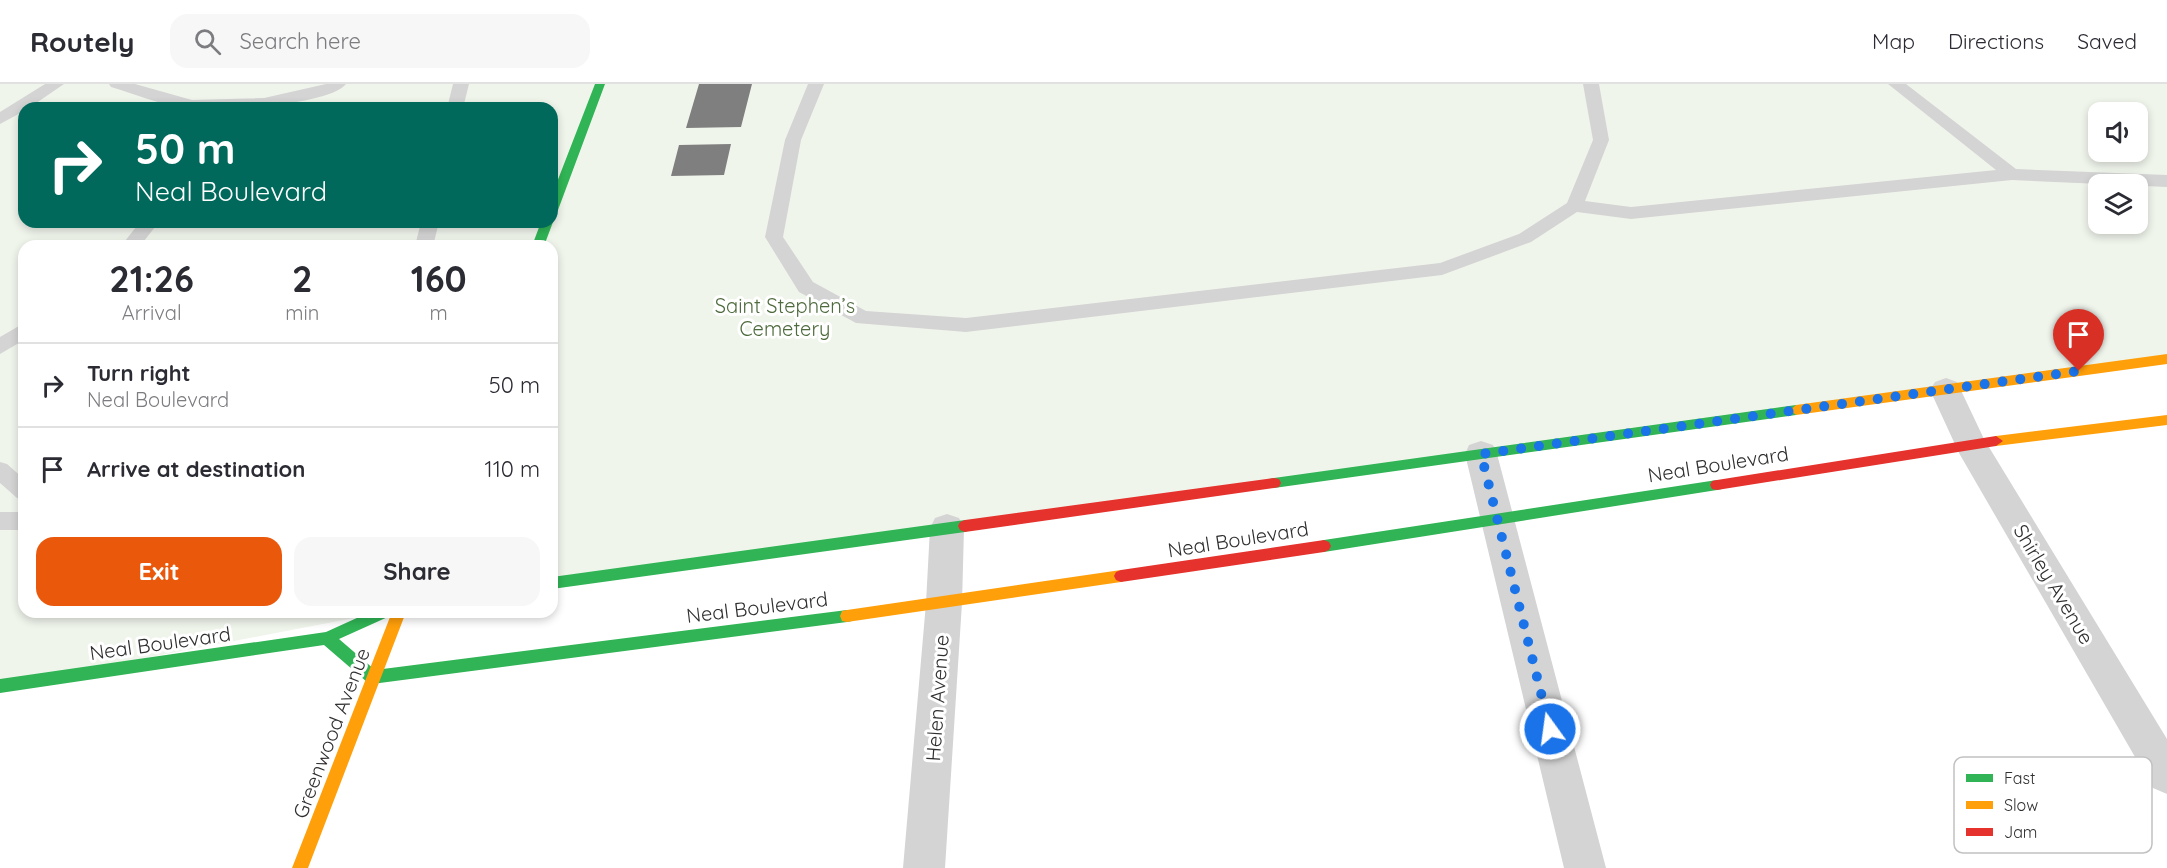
<!DOCTYPE html>
<meta charset="utf-8">
<style>
body{margin:0;font-family:Quicksand,sans-serif;background:#f7f7f7;color:#2b2b33;height:100vh;display:flex;flex-direction:column;font-size:22px;white-space:nowrap}
*{box-sizing:border-box;margin:0}
p{font-size:20px;color:#7c7c81}
.icon{flex:none;width:33px;height:33px;fill:none;stroke:currentColor;stroke-width:2;stroke-linecap:round;stroke-linejoin:round}
.map{position:relative;flex:1;overflow:hidden}
.panel{position:absolute;left:18px;top:156px;width:540px;height:378px;display:flex;flex-direction:column;background:#fff;border-radius:18px;box-shadow:0 3px 9px #0003}
.panel>*{flex:none}
.hud{position:absolute;left:18px;top:18px;width:540px;height:126px;border-radius:18px;box-shadow:0 3px 9px #0003;background:#00695c;color:#fff;overflow:hidden}
.controls{position:absolute;left:2088px;top:18px;display:grid;gap:12px}
.controls a{display:grid;place-items:center;width:60px;height:60px;border-radius:12px;background:#fff;box-shadow:0 3px 9px #0003;font-size:30px}
.pin{position:absolute;display:grid;place-items:center;width:51px;height:51px;color:#fff;margin:-62px -26px;border-radius:50% 50% 50% 0;rotate:-45deg;box-shadow:0 0 6px #0007}
.pin .icon{rotate:45deg}
.me{position:absolute;width:66px;margin:-33px;rotate:346deg;stroke-linejoin:round;filter:drop-shadow(0 0 4px #0008)}
.turn{display:flex;align-items:center;gap:21px;height:126px;padding:0 18px;font-size:27px}
.turn .icon{width:78px;height:78px;stroke-width:2.5}
.turn b{display:block;font-size:42px;line-height:51px}
.eta{display:flex;justify-content:space-evenly;align-items:center;height:102px;text-align:center}
.eta b{font-size:36px;font-weight:800;line-height:42px}
.cta{display:flex;gap:12px;margin-top:auto;padding:12px 18px}
.cta a{flex:1;height:69px;border-radius:18px;background:#ea580c;color:#fff;font-size:24px;font-weight:800;line-height:69px;text-align:center}
.cta a+a{background:#f7f7f7;color:#2b2b33}
ul{padding:0;list-style:none}
li{display:flex;align-items:center;gap:18px;height:84px;padding:0 18px;border-top:2px solid #e1e1e2}
li div{flex:1}
li b{display:block;font-size:22px}
li em{font-style:normal}
header{display:flex;align-items:center;gap:36px;box-sizing:border-box;height:84px;padding:0 30px;background:#fff;border-bottom:2px solid #e1e1e2}
header strong{font-size:28px}
nav{display:flex;gap:33px;margin-inline-start:auto;font-size:21px}
.search{width:420px;height:54px;background:#f7f7f7;display:flex;align-items:center;gap:15px;box-sizing:border-box;padding:0 21px;border-radius:18px;color:#7c7c81;font-size:22px}
.map>svg:first-child{display:block}
</style>
<header>
<strong>Routely</strong>
<div class="search"><svg class="icon" aria-label="search" viewBox="0 0 24 24"><circle cx="10" cy="10" r="6"/><path d="M15 15l6 6"/></svg>Search here</div>
<nav><a>Map</a><a>Directions</a><a>Saved</a></nav>
</header>
<div class="map">
<svg width="2167" height="784" viewBox="0 0 2167 784">
<rect width="100%" height="100%" fill="#fff"/>
<path fill="#f0f5ec" fill-rule="evenodd" d="M0 0H2167V275L552 499V162H24V528H385L0 602ZM24 24H552V138H24ZM2098 28H2138V68H2098ZM2098 100H2138V140H2098Z"/>
<path fill="#7f7f7f" d="M699 0H752L741 43 686 44Z
M731 60 724 91 671 92 679 61Z"/>
<g fill="none" stroke-linecap="round" stroke-linejoin="round">
<path fill="#d4d4d4" fill-rule="evenodd" d="M45 0H64L29 24H24V27L0 40V28Z
M109 0H135L192 16 264 14 326 0H346C329 22 211 28 183 24 159 20 135 10 111 3Z
M453 0H469L463 24H447Z
M808 0H824L801 56 783 153 813 198 866 227 966 234 1440 179 1519 150 1567 119 1593 56 1583 0H1599L1609 56 1585 117 1631 123 1996 86 1888 0H1906L2016 85 2167 91V103L2012 96 1631 135 1577 128 1531 158 1442 191 966 248 856 239 799 208 765 153 785 56Z
M140 138H159L140 162H121Z
M421 138H439L433 162H415Z
M24 239V256L0 270V253Z
M0 378 7 380 24 395V417L17 414 0 399Z
M0 428H24V446H0Z"/>
<path fill="#d4d4d4" fill-rule="evenodd" d="M1946 294 1957 298 1984 355 2167 655V710L2153 704 1959 369 1930 306 1935 298Z
M1481 357 1493 361 1497 370 1606 784H1564L1465 370 1469 361Z
M947 430 959 434 964 444 962 519 945 784H903L926 519 930 444 935 434Z"/>
<path fill="#30b455" fill-rule="evenodd" d="M595 0H605L558 126 552 130V111Z
M552 137 553 138 544 162H532L541 138Z
M1796 321 1802 326 1796 331 1274 404 1269 403 1267 399 1269 395 1274 394Z
M1717 396 1722 397 1724 401 1722 405 1717 406 1324 468 1319 466 1317 462 1319 458 1324 456Z
M965 436 970 438 972 442 970 446 965 448 552 505V493Z
M847 526 852 527 854 532 852 537 847 538 372 600 367 598 324 561 0 609V595L326 548 370 528H392L390 532 339 555 375 586Z"/>
<path fill="#ff9f0a" fill-rule="evenodd" d="M2167 270V280L1796 331 1790 326 1796 321Z
M2167 331V341L1996 362 1989 357 1996 352Z
M1121 486 1126 488 1128 492 1126 496 1121 498 847 538 842 537 840 532 842 527 847 526Z
M392 528H406L308 784H292Z"/>
<path fill="#e5322d" fill-rule="evenodd" d="M1996 352 2003 357 1996 362 1717 406 1712 405 1710 401 1712 397 1717 396Z
M1274 394 1279 395 1281 399 1279 403 1274 404 965 448 960 446 958 442 960 438 965 436Z
M1324 456 1329 458 1331 462 1329 466 1324 468 1121 498 1116 496 1114 492 1116 488 1121 486Z"/>
</g>
<g fill="none" stroke-linecap="round" stroke-linejoin="round">
<path stroke="#1a73e8" stroke-width="10" stroke-dasharray="0 18" d="M1550 645 1481 370 2079 287"/>
</g>
<g text-anchor="middle" dominant-baseline="central" stroke-width="6" stroke-linejoin="round" paint-order="stroke">
<g font-size="20" fill="#4e6b3d" stroke="#fff">
<text x="785" y="221">Saint Stephen’s<tspan x="785" dy="23">Cemetery</tspan></text>
</g>
<g font-size="20" fill="#2f2f2f" stroke="#fff">
<text transform="translate(1718 380) rotate(-9)">Neal Boulevard</text>
<text transform="translate(1238 455) rotate(-9)">Neal Boulevard</text>
<text transform="translate(2054 500) rotate(59)">Shirley Avenue</text>
<text transform="translate(757 523) rotate(-7)">Neal Boulevard</text>
<text transform="translate(160 559) rotate(-8)">Neal Boulevard</text>
<text transform="translate(937 614) rotate(-86)">Helen Avenue</text>
<text transform="translate(331 649) rotate(-69)">Greenwood Avenue</text>
</g>
</g>
<rect x="1954" y="673" width="198" height="96" rx="9" fill="#fff" stroke="#c1c1c1" stroke-width="1.5"/>
<rect x="1966" y="690" width="27" height="8" fill="#30b455"/>
<rect x="1966" y="717" width="27" height="8" fill="#ff9f0a"/>
<rect x="1966" y="744" width="27" height="8" fill="#e5322d"/>
<g font-size="16" fill="#2f2f2f">
<text x="2004" y="700">Fast</text>
<text x="2004" y="727">Slow</text>
<text x="2004" y="754">Jam</text>
</g>
</svg>
<div class="controls">
<a><svg class="icon" aria-label="sound" viewBox="0 0 24 24"><path d="M4 9h4l5-4v14l-5-4H4zM17 9q2 3 0 6"/></svg></a>
<a><svg class="icon" aria-label="layers" viewBox="0 0 24 24"><path d="M12 4l9 5-9 5-9-5zM3 14l9 5 9-5"/></svg></a>
</div>
<div class="pin" style="left:2079px;top:287px;background:#d93025"><svg class="icon" aria-label="arrive" viewBox="0 0 24 24"><path d="M6 21V4h12l-3 4 3 4H6"/></svg></div>
<svg class="me" style="left:1550px;top:645px" viewBox="-20 -20 40 40"><circle r="17" fill="#1a73e8" stroke="#fff" stroke-width="3"/><path d="M0-11L8 9 0 5-8 9z" fill="#fff"/></svg>
<div class="hud">
<div class="turn"><svg class="icon" aria-label="right" viewBox="0 0 24 24"><path d="M7 20v-9h11M14 6l5 5-5 5"/></svg><div><b>50 m</b>Neal Boulevard</div></div>
</div>
<section class="panel">
<div class="eta">
<div><b>21:26</b><p>Arrival</p></div>
<div><b>2</b><p>min</p></div>
<div><b>160</b><p>m</p></div>
</div>
<ul>
<li><svg class="icon" aria-label="right" viewBox="0 0 24 24"><path d="M7 20v-9h11M14 6l5 5-5 5"/></svg><div><b>Turn right</b><p>Neal Boulevard</p></div><em>50 m</em></li>
<li><svg class="icon" aria-label="arrive" viewBox="0 0 24 24"><path d="M6 21V4h12l-3 4 3 4H6"/></svg><div><b>Arrive at destination</b></div><em>110 m</em></li>
</ul>
<div class="cta"><a>Exit</a><a>Share</a></div>
</section>
</div>
